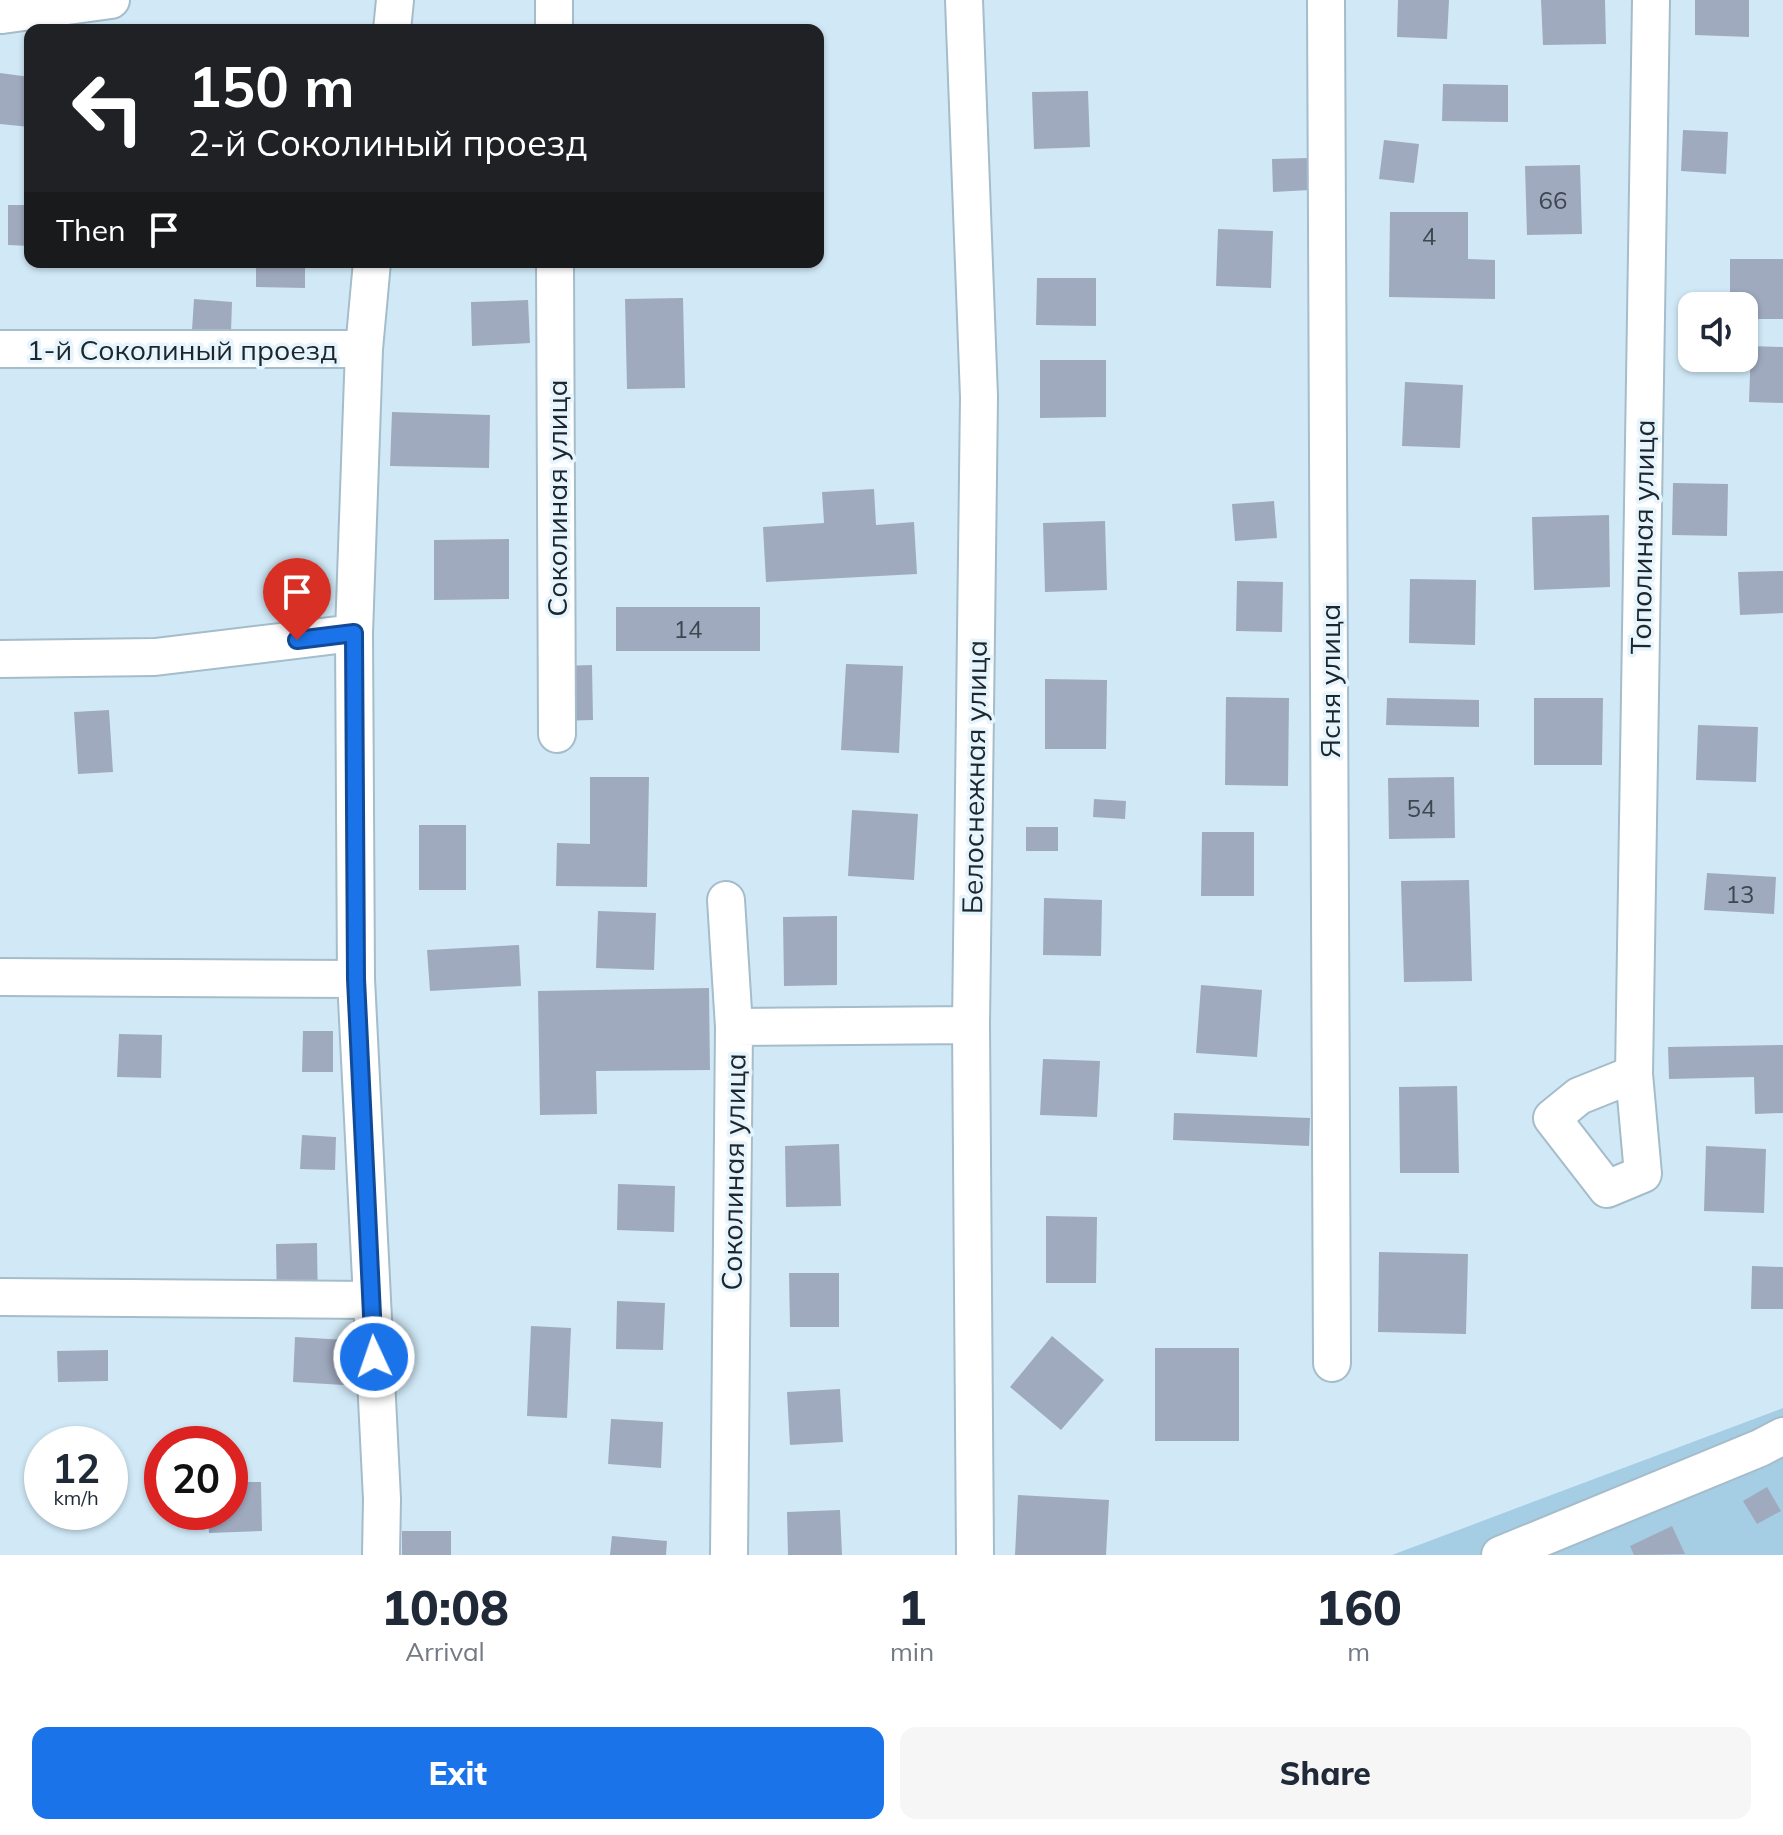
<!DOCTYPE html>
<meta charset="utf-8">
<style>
body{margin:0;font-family:Mulish,sans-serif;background:#f6f6f7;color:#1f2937;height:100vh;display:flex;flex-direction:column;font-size:30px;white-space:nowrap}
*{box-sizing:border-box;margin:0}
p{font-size:26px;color:#747a83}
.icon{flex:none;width:44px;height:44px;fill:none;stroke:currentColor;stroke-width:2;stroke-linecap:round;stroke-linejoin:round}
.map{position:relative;height:1555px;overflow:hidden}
.side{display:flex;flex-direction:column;background:#fff;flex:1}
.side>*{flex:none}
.hud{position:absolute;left:24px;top:24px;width:800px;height:244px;border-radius:16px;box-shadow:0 2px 6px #0004;background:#202124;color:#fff;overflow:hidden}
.tools{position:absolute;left:1678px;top:292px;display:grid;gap:16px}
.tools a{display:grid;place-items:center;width:80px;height:80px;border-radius:16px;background:#fff;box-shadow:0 2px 6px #0004;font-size:40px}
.speed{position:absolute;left:24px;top:1426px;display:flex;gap:16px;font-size:40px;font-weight:700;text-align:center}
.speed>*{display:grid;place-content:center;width:104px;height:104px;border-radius:50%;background:#fff;box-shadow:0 2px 6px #0004;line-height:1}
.speed small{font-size:20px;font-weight:400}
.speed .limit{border:12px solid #d22;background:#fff;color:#111}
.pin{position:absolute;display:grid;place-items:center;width:68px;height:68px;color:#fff;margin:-82px -34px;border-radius:50% 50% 50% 0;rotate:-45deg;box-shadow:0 0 8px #0007}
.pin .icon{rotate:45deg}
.me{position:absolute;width:88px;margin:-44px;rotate:357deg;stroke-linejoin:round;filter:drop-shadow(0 0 6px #0008)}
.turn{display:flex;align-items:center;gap:28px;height:168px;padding:0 32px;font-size:36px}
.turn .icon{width:104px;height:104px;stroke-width:2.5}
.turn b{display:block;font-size:56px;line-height:68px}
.then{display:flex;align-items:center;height:76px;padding:0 32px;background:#0003;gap:16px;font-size:30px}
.eta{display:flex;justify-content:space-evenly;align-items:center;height:136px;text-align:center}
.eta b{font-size:48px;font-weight:800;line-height:56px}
.primary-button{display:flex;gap:16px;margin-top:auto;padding:16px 32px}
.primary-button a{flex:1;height:92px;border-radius:16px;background:#1a73e8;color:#fff;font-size:32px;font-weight:800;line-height:92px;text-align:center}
.primary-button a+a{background:#f6f6f7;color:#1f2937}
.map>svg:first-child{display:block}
</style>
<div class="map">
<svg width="1783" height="1555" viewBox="0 0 1783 1555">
<rect width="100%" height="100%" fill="#d1e9f7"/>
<path fill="#a5cde4" d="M1783 1408V1555H1392Z"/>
<path fill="#a0aabf" d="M1398 0H1449L1447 39 1397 37Z
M1541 0H1605L1606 44 1543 45Z
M1695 0H1749V37L1695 35Z
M0 73 30 77V127L0 124Z
M1443 84 1508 85V122L1442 121Z
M1088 91 1090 147 1034 149 1032 92Z
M1683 130 1728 132 1726 174 1681 171Z
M1384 140 1419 144 1414 183 1379 179Z
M1309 158 1310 190 1273 192 1272 159Z
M1580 165 1582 234 1527 235 1525 166Z
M8 205H30V246L8 245Z
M1390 212H1468V259L1495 260V299L1389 297Z
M1218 229 1273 231 1271 288 1216 286Z
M1730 259H1783V319H1744V306H1730Z
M256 262H305V288L256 287Z
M1037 278H1096V326L1036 325Z
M683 298 685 388 627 389 625 299Z
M194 299 232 302 231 332 192 330Z
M528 300 530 343 472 346 471 302Z
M1751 346 1783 347V403L1749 402Z
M1040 360H1106V417L1040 418Z
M1405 382 1463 385 1460 448 1402 446Z
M392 412 490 415 489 468 390 466Z
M1673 483 1728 484 1727 536 1672 535Z
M874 489 876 525 914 522 917 574 766 582 763 527 824 523 822 492Z
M1274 501 1277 538 1235 541 1232 504Z
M1609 515 1610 587 1534 590 1532 517Z
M1105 521 1107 590 1045 592 1043 523Z
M509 539V599L434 600V540Z
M1783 571V613L1740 615 1738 572Z
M1410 579 1476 580 1475 645 1409 643Z
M1237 581 1283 582 1282 632 1236 631Z
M616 607H760V651H616Z
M846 664 903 666 899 753 841 750Z
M592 665 593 720 557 721V666Z
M1045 679 1107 680 1106 749H1045Z
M1226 697 1289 698 1288 786 1225 785Z
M1387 698 1479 700V727L1386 725Z
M1534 698H1603L1602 765H1534Z
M109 710 113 772 78 774 74 712Z
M1698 725 1758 727 1756 782 1696 780Z
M590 777H649L647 887 556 886 557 843 590 844Z
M1454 777 1455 838 1389 839 1388 778Z
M1094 799 1126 801 1125 819 1093 817Z
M852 810 918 814 914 880 848 876Z
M419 825H466V890H419Z
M1026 827H1058V851H1026Z
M1202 832H1254V896H1201Z
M1707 873 1776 877 1774 914 1704 910Z
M1469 880 1472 981 1404 982 1401 881Z
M1044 898 1102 900 1101 956 1043 955Z
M598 911 656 913 654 970 596 968Z
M837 916V985L784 986 783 917Z
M519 945 521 986 430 991 427 950Z
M1201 985 1262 990 1257 1057 1196 1053Z
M709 988 710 1070 596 1071 597 1114 540 1115 538 991Z
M303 1031H333V1072H302Z
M119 1034 162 1035 161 1078 117 1077Z
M1783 1045V1113L1755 1114 1754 1077 1669 1079 1668 1047Z
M1043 1059 1100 1061 1097 1117 1040 1115Z
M1457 1086 1459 1173H1400L1399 1087Z
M1174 1113 1310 1118 1309 1146 1173 1140Z
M302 1135 336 1137 335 1170 300 1169Z
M839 1144 841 1206 786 1207 785 1146Z
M1706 1146 1766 1149 1764 1213 1704 1211Z
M618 1184 675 1186 674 1232 617 1230Z
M1046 1216 1097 1217 1096 1283H1046Z
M317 1243 318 1309 277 1310 276 1244Z
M1379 1252 1468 1254 1466 1334 1378 1332Z
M1752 1266 1783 1267V1309H1751Z
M789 1273H839V1327H790Z
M617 1301 665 1303 663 1350 616 1349Z
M531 1326 571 1328 567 1418 527 1416Z
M1052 1336 1104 1380 1061 1430 1010 1387Z
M295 1337 346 1340 344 1385 293 1382Z
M1155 1348H1239V1441H1155Z
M108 1350V1381L58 1382 57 1351Z
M840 1389 843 1442 790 1445 787 1392Z
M611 1419 663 1422 661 1468 608 1464Z
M230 1482H261L262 1531 209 1533 208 1512H230Z
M1767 1487 1781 1511 1757 1524 1743 1501Z
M1018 1495 1109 1500 1106 1555H1015Z
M840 1510 842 1555H788L787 1512Z
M1672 1526 1685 1554 1634 1555 1630 1546Z
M402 1531H451V1555H402Z
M612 1536 667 1541 666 1555H610Z"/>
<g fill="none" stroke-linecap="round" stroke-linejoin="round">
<g stroke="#a5bcca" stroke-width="40">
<path id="minor" d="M554 0V30
M964 0 979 397 971 1025 975 1555
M1326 0 1332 1363
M2 15 111 0
M392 30 395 0
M372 262 364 349 354 633 356 979 382 1499 381 1555
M555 262 557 734
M0 349H364
M0 659 155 657 354 633
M726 900 734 1027
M0 977 356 979
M1634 1074 1579 1096 1552 1118 1607 1189 1643 1174 1634 1074 1651 0
M0 1297 371 1300
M729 1555 734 1027 971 1025
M1500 1555 1760 1448 1783 1436"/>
</g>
<use href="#minor" stroke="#fff" stroke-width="36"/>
</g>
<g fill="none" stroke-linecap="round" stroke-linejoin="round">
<g stroke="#114b97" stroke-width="20">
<path id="route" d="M297 640 354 633 356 979 374 1357"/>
</g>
<use href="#route" stroke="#1a73e8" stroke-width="14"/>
</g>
<g text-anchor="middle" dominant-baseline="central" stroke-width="7" stroke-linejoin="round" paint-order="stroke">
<g font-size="24" fill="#3e4750">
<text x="1553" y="200">66</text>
<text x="1429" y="236">4</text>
<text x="688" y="629">14</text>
<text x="1421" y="808">54</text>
<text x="1740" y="894">13</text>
</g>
<g font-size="28" fill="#1d262b" stroke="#e6f4fd">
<text x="182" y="349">1-й Соколиный проезд</text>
<text transform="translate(556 498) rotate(-90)">Соколиная улица</text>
<text transform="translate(1642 537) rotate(-89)">Тополиная улица</text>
<text transform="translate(1329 681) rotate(-90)">Ясня улица</text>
<text transform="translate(974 777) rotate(-89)">Белоснежная улица</text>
<text transform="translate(733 1172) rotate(-89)">Соколиная улица</text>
</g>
</g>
</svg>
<div class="tools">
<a><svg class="icon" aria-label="sound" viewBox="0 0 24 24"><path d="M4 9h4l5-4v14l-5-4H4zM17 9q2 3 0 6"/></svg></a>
</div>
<div class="speed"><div>12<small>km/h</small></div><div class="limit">20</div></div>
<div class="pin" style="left:297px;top:640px;background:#d93025"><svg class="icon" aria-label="arrive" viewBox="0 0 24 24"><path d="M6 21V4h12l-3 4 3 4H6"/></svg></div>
<svg class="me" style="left:374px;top:1357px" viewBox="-20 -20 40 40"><circle r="17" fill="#1a73e8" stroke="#fff" stroke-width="3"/><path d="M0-11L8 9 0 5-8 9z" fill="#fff"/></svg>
<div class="hud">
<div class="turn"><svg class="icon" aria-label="left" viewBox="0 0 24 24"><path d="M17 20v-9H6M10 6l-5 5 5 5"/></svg><div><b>150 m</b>2-й Соколиный проезд</div></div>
<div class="then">Then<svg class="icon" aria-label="arrive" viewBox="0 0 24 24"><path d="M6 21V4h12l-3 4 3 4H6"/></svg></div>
</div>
</div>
<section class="side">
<div class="eta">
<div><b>10:08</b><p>Arrival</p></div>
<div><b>1</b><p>min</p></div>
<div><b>160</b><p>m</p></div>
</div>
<div class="primary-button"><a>Exit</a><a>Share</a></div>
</section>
